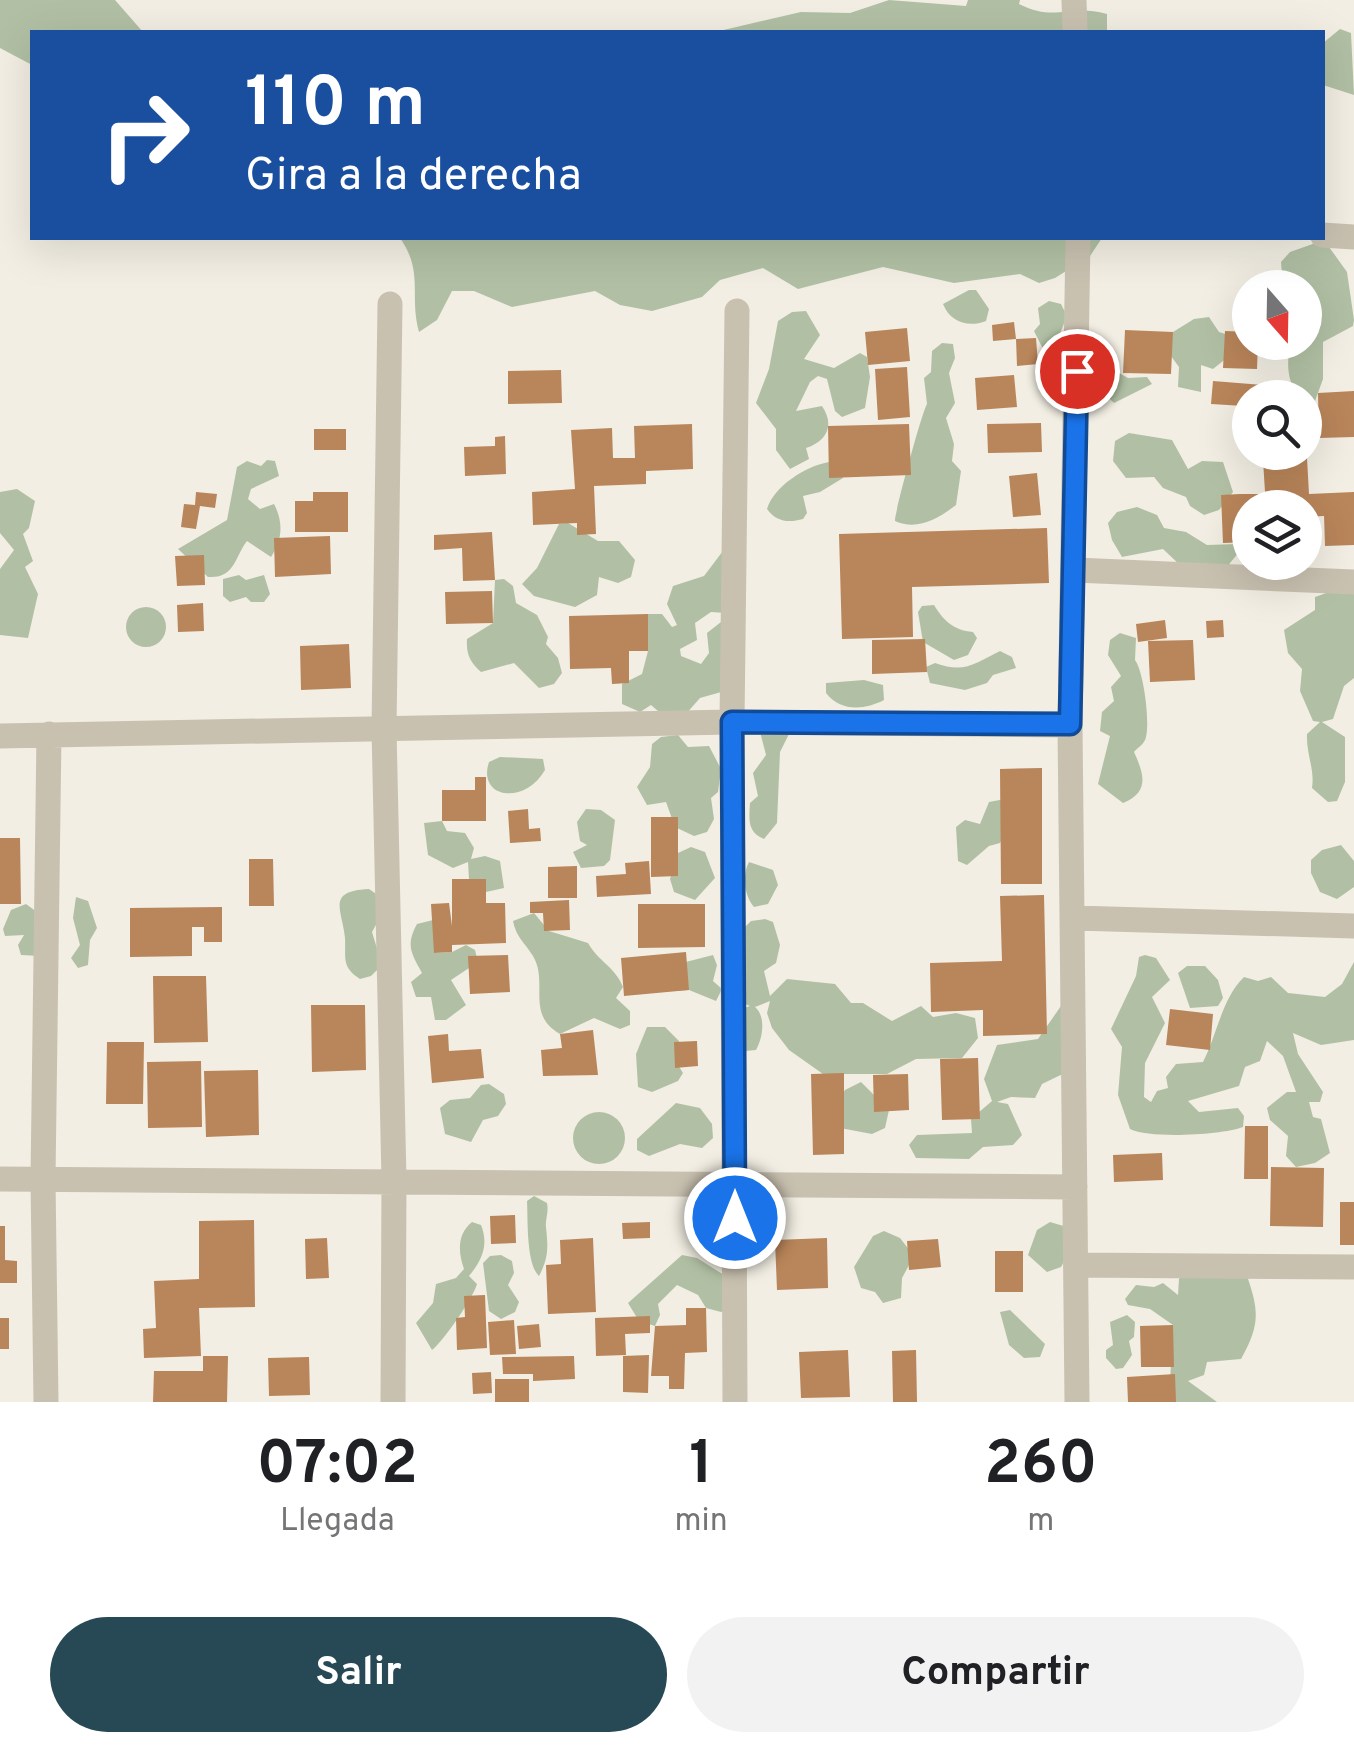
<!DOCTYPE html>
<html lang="es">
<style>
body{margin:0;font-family:Overpass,sans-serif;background:#f2f2f2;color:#202124;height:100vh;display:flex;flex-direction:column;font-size:38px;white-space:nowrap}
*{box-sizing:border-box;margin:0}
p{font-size:32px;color:#757577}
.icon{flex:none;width:55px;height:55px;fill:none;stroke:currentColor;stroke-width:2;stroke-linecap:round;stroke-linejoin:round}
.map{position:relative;height:1402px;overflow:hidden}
.panel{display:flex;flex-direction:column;background:#fff;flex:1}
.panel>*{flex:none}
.guide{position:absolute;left:30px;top:30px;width:1295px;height:210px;border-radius:0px;box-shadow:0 10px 40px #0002;background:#1a4fa0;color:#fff;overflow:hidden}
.needle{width:65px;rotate:160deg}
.tools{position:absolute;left:1232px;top:270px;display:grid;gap:20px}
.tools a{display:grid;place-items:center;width:90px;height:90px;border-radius:50%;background:#fff;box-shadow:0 10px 40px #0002;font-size:50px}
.pin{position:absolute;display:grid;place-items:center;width:85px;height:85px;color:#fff;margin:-42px;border:5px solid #fff;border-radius:50%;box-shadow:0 2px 10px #0007}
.me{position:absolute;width:110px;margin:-55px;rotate:0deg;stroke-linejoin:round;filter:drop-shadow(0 0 8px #0008)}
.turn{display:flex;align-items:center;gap:35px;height:210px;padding:0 50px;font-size:45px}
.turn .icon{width:130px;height:130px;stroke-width:2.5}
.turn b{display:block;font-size:70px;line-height:85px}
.eta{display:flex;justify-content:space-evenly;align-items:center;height:170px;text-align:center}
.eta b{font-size:60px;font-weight:700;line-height:70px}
.button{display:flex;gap:20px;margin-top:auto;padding:20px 50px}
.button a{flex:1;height:115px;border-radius:60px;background:#274956;color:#fff;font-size:40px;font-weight:700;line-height:115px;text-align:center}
.button a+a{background:#f2f2f2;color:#202124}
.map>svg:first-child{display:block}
</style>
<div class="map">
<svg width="1354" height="1402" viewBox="0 0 1354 1402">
<rect width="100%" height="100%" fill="#f2eee3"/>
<path fill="#b1c0a4" d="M0 0H115L143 32H32V65L0 48Z
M889 0 966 6 968 0H1020L1019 4C1057 23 1067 3 1107 14V32H715L801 12 850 13Z
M1340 29 1351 33 1354 95 1323 85V43Z
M400 238H1102L1090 256 1055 278 1039 283 1020 274 954 283 883 267 798 289 763 268 720 280 702 297 652 311 620 305 595 291 512 307 474 291H452L437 320 419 332C409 295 424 272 400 238Z
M1324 240 1347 272 1354 320 1353 326 1323 342V379L1311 412 1305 407V398L1298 397C1287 379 1286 363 1291 343L1305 342V288L1283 287 1281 262 1290 252Z
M969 290H976L989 309 986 321C968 328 950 322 943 304Z
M1049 301 1061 304 1067 316 1053 351 1043 349 1034 331 1040 324 1038 308Z
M806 311 820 335 804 359 834 368 860 353 867 357 870 377 865 408 842 417 835 411 827 379 818 376 810 382 796 411 822 406C835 425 827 441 806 448L809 459 790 469 776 450V429L756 403 769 369 778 321 792 312Z
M1209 317 1219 332 1232 336 1233 353 1213 369 1201 365V392L1178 387 1179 367 1168 352 1173 332 1194 319Z
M942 343 953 344 955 358 949 373 955 403 946 418 954 444 952 461 961 471 956 505C938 519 917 531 895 521 894 515 922 412 927 404L924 378 931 372 932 351Z
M1110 368 1128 378 1147 377 1152 384 1114 403 1100 389 1102 372Z
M1129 433 1172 440 1188 469 1202 461 1223 462 1233 492 1219 510 1204 515 1190 506 1186 497 1163 488 1154 477 1126 478 1113 461 1115 441Z
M267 460 275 461 279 476 251 489 248 499 260 509 274 504C284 523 282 540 271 557L247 541C235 556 235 579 208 577L178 549 227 520 237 467 247 461 261 466Z
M829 462 838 466 843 478 820 492 803 496 807 513 803 519C789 523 776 522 767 509 774 486 806 466 829 462Z
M17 489 35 501 29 528 23 534 33 561 25 567 38 594 28 638 0 635V569L14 550 0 533V492Z
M1137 507 1157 515 1164 528 1186 532 1207 545 1238 544 1239 552 1226 568 1181 566 1163 549 1122 557 1112 540 1108 523 1117 512Z
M568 523 598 541H619L635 560 631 577 618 583 599 577 597 595 575 607 534 596 522 584 537 568 559 524Z
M729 543 744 548 746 590 726 613 711 612 695 623 697 640 680 649 681 656 701 664 709 653 707 633 721 622 739 687 700 698 685 715 658 711 651 705 640 712 622 704V684L642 674 648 651 641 642 648 614H662L672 627 677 625 667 604 673 586 704 576Z
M239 575 246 580 264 575 270 594 264 602H251L246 597 230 602 223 596V579Z
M504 579 513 586 516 603 537 615 548 637 546 644 558 658 562 673 554 684 539 688 514 663 481 672C470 662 466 654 467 639L493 623 495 580Z
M1341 588 1354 591V678L1344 686 1333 719 1322 722 1345 737V782L1337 801 1328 802 1312 788C1315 769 1306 754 1307 734L1320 722 1313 721 1300 691 1302 669 1288 653 1284 630 1315 610V597Z
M934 605C944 621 953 630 973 632L977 638 968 655 954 660 923 642 918 612 922 606Z
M126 627a20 20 0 1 1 40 0a20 20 0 1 1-40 0Z
M1120 633 1136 638 1135 660C1144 672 1151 727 1145 740 1143 745 1137 748 1134 752 1144 774 1150 792 1123 803L1098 784 1110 736 1100 731 1102 712 1114 701 1111 687 1121 676 1108 655 1110 640Z
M1000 651 1012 657 1016 668 993 675 987 683 965 690 930 683 926 667 935 663C965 674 975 663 1000 651Z
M864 680 883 685 884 700C865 710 840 712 826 693V683Z
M759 728 791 730 780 752 777 823 764 839C747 832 749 819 750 803L758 796 753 773 766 755Z
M678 735 688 747 709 746 721 769 718 792 711 798 714 819 707 832 694 836 675 827 666 802 647 805 637 787 650 767 652 744 661 737Z
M500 757 543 759 545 770C524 806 477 798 489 762Z
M1005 799 1006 831 1000 843 989 846 967 865 958 861 956 827 965 820 980 824 989 802Z
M601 810 615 820 610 860 604 866 581 868 573 852 587 845 580 841 577 822 586 809Z
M442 821 447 831 465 833 474 848 471 859 485 856 500 861 504 888 486 892 469 879 468 862 453 868 428 855 424 823Z
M1341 845 1354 861V887L1337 899 1320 892 1311 873V860L1322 850Z
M691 847 705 852 715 878 695 900 674 892 670 879 678 853Z
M749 862 773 870 778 885 768 904 754 907C744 895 742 875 749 862Z
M369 889 382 898V914L372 932 382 965 371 976 360 979C341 967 346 958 345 938 342 909 326 891 369 889Z
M76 897 88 901 97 928 90 940 88 965 78 968 71 958 80 945 73 918Z
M26 904 41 915 40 956 21 955 18 945 24 935 5 936 3 929 11 910Z
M534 913 549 931 588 943C598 961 615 967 623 987L616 998 630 1011V1025L620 1029 594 1018 560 1034C525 1014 549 983 533 956 525 943 516 937 513 921Z
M765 919 773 922 780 945 776 963 764 971 770 996 787 979 835 984 851 1003H863L892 1021 921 1006 933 1017 956 1013 975 1018 978 1038 962 1058 916 1059 887 1074H823L789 1050 772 1028 767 1013 770 1001 755 1007C766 1016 763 1038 756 1050L745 1051 741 1009 750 1006 740 1002 743 929 751 921Z
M433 920 435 953 452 952 466 945 475 950 478 962 451 980 466 1005 446 1020H435L431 997H416L411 982 422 973C412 954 405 946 417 924Z
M713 955 717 965 713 981 722 989 716 1001 689 990 676 991 678 964Z
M1145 955 1156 958 1170 980 1152 997 1165 1023 1145 1063 1144 1097 1151 1102 1157 1091 1168 1088 1166 1077 1176 1064 1203 1062C1217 1035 1222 998 1244 977L1258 981 1271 977 1288 993 1325 997 1342 984 1354 962V1040L1321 1045 1293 1033 1298 1054 1323 1092 1320 1102H1309L1313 1117 1321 1119 1330 1153 1315 1163 1296 1167 1286 1156 1288 1136 1270 1120 1267 1108 1287 1092H1296L1283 1056 1267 1041 1260 1061 1245 1067 1239 1086 1188 1101 1199 1112 1238 1108 1244 1116 1243 1127C1222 1135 1150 1139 1130 1129L1118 1095 1122 1047 1111 1029 1136 976 1139 957Z
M1187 966H1205L1218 980 1223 998 1218 1006 1190 1008 1178 973Z
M1061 1006 1071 1070 1042 1084 1035 1098 1011 1097 997 1102 1008 1104 1022 1135 1013 1145 983 1147 969 1159 916 1158 909 1145 917 1135 972 1133 971 1119 992 1101 984 1079 997 1045 1038 1039Z
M647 1027H665L679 1041 675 1060 683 1073 678 1081 652 1092 638 1087 636 1054Z
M861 1082 889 1110 885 1128 872 1134 840 1128 832 1109 845 1090Z
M489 1084 504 1094 506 1104 498 1116 483 1120 471 1142 445 1134 440 1108 450 1100 470 1098 481 1085Z
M676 1103 700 1108 712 1124 713 1138 702 1148 680 1144 649 1156 637 1150V1139Z
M573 1138a26 26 0 1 1 52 0a26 26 0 1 1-52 0Z
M534 1196 547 1203C549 1213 545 1220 546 1227 548 1247 549 1257 539 1276 526 1264 528 1219 527 1201Z
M472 1222 481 1225C489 1245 482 1260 469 1276L477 1284C474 1296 444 1341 432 1350L416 1323 433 1303 436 1284 456 1278 464 1269C458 1252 457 1234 472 1222Z
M1050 1222 1067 1227V1256L1061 1267 1047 1272 1028 1255 1037 1230Z
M884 1231 900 1238 914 1256 902 1278 901 1298 883 1303 875 1292 861 1288 854 1267 873 1236Z
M501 1255 512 1261 514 1273 508 1285 519 1302 515 1312 501 1319 489 1311 483 1263 490 1256Z
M682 1255 697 1258 724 1275 731 1308 721 1312 706 1308 698 1295 677 1285 658 1304 660 1315 655 1326 639 1321 628 1303Z
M1188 1264 1247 1276C1260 1313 1259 1326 1241 1359L1207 1362 1204 1375 1188 1381 1217 1402H1169L1173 1325 1150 1309 1128 1305 1125 1299 1136 1285 1154 1287 1163 1283 1178 1295 1179 1279Z
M1010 1310 1045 1344 1040 1357 1024 1358 1009 1345 1000 1312Z
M1127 1315 1135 1322 1134 1337 1129 1341 1132 1355 1123 1368 1116 1369 1106 1358V1350L1113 1345 1110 1322Z"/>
<path fill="#b9855a" d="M1014 322 1016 339 1036 338 1038 364 1017 366 1016 339 993 341 992 325Z
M907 328 910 361 868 365 865 332Z
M1125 330 1173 332 1171 374 1123 373Z
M1225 331 1250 332V342H1258L1257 369 1223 368Z
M907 367 910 417 878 420 875 369Z
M561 370 562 403 508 404V371Z
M1014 375 1017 407 977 410 975 378Z
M1213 381 1263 385 1262 398H1250V441H1243L1244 406 1211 404Z
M1354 391V437L1319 438 1318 393Z
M1041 423 1042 452 988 453 987 424Z
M692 424 693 469 646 471V484L594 486 596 534 577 535V523L533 525 532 492 575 489 571 430 612 428 613 458H635L634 426Z
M909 424 911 475 829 478 828 426Z
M314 429H346V450H314Z
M505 436 506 474 465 476 464 447 495 446V437Z
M1307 458 1309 494 1354 492V545L1325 546 1324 516 1305 517V508H1266L1263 460Z
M1037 473 1041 515 1013 517 1009 476Z
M196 492 217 494 215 508 200 506 196 529 181 527 184 504 195 505Z
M313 492H348V532H295V501H313Z
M1240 494H1258V508H1250V542L1223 543 1221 495Z
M1047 528 1049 583 912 587 913 637 842 639 839 534Z
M492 532 495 580 463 581 462 548 434 550V535Z
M330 536 331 574 275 577 274 538Z
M204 555 205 585 177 586 175 556Z
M492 591 493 623 446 624 445 592Z
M203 603 204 631 178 632 177 605Z
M648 614V651H629V683L612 684 611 668 570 669 569 616Z
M1165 620 1167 638 1138 642 1136 624Z
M1223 620 1224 637 1207 638 1206 621Z
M925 639 927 672 872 674V640Z
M1193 640 1195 680 1150 682 1148 641Z
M349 644 351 688 301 690 300 646Z
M1042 768V884H1001L1000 769Z
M475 777H486V821H442V790H475Z
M528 809 529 829 540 828 541 841 510 843 508 811Z
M651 817H678V876L651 877Z
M0 838H20L21 904H0Z
M249 859H273L274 906H249Z
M649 861 651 894 597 897 596 876 626 874 625 863Z
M577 866V898H548V867Z
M452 879H486V903H505L506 943 452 945V952L434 953 431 904 449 903 452 926Z
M1044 895 1047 1034 983 1036V1010L931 1012 930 963 1002 961 1000 896Z
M569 900 570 930 544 931 543 913H530V902Z
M638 904H705V947L638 948Z
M222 907V942H204V927H192V956L130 957V908Z
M686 952 689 990 624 996 621 958Z
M508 955 510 992 470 994 468 956Z
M153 976H206L208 1042 154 1043Z
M311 1005H365L366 1070 312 1072Z
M1170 1009 1213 1014 1210 1050 1166 1045Z
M593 1030 598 1075 543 1076 541 1050 562 1048 560 1034Z
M448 1034 449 1051 481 1049 484 1078 432 1083 428 1036Z
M697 1041 698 1066 675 1068 674 1042Z
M107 1042H144L143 1104H106Z
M978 1058 980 1119 942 1120 940 1059Z
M201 1061 202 1127 148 1128 147 1062Z
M258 1070 259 1135 206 1137 204 1071Z
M844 1073V1154L813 1155 811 1074Z
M908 1074 909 1110 874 1112 873 1075Z
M1245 1126H1268V1179H1244Z
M1162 1153 1163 1180 1114 1182 1113 1155Z
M1271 1167 1324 1168 1323 1227 1270 1226Z
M1340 1202H1354V1245H1340Z
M515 1215 516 1243 491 1244 490 1216Z
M254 1220 255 1307 199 1308 201 1356 144 1358 143 1329 156 1328 154 1281 199 1279V1221Z
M650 1222V1238L623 1239 622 1223Z
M0 1226H5V1260L17 1261V1283H0Z
M327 1238 329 1278 306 1279 305 1239Z
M593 1238 596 1312 548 1314 546 1265 561 1264 560 1240Z
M827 1238 828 1288 777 1290 775 1240Z
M938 1239 941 1267 909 1270 907 1241Z
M995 1251H1023V1292H995Z
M485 1295 487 1348 457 1350 456 1318 465 1317 464 1296Z
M686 1308H706L707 1352 685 1353 684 1389H669V1376H651L655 1326 686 1325Z
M650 1316V1333L625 1334 626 1355 596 1356 595 1318Z
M0 1318H9V1349H0Z
M514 1320 516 1354 490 1355 488 1322Z
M539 1324 541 1347 519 1349 517 1326Z
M1173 1325 1174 1367H1141L1140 1326Z
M848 1350 850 1397 801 1398 799 1352Z
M916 1350 917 1402H893L892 1351Z
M649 1355 648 1393 623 1392V1356Z
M203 1356H228L227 1402H153L154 1371H203Z
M574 1356 575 1379 533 1381V1374H503L502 1357Z
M309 1357 310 1395 269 1396 268 1358Z
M491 1372 492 1393 473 1394 472 1373Z
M1175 1374 1176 1402H1128L1127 1377Z
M495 1379H529V1402H495Z"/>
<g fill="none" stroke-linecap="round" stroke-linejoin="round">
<path stroke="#c9c1b0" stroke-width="25" d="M1074 0 1075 32
M1322 235 1354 237
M390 304 384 729 394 1180 393 1402
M1075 570 1354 582
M0 736 732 722 1070 725
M1075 918 1354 926
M0 1179 1075 1187
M1076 1265 1354 1267
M46 1402 43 1179 49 734
M735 1402 732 722 737 311
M1077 1402 1070 725 1078 238"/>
</g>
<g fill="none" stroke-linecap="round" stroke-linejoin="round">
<g stroke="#114b97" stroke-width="25">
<path id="route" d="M735 1218 732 722 1070 724 1077 371"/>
</g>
<use href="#route" stroke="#1a73e8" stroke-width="18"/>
</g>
</svg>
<div class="tools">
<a><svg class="needle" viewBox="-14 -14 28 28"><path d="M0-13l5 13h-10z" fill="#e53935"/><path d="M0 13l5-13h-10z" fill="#757577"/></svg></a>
<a><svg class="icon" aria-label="search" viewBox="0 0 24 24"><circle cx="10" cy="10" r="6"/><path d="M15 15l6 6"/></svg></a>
<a><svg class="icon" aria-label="layers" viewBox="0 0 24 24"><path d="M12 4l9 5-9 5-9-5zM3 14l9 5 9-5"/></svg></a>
</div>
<div class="pin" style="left:1077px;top:371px;background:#d93025"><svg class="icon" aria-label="arrive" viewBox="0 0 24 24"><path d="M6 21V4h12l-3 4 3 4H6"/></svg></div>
<svg class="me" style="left:735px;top:1218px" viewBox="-20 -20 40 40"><circle r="17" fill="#1a73e8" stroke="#fff" stroke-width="3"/><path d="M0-11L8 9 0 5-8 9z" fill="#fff"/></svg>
<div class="guide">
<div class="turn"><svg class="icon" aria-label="right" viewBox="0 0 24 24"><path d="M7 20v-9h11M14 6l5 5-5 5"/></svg><div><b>110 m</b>Gira a la derecha</div></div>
</div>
</div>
<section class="panel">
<div class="eta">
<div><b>07:02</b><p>Llegada</p></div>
<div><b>1</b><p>min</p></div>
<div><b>260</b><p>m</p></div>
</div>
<div class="button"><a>Salir</a><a>Compartir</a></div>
</section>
